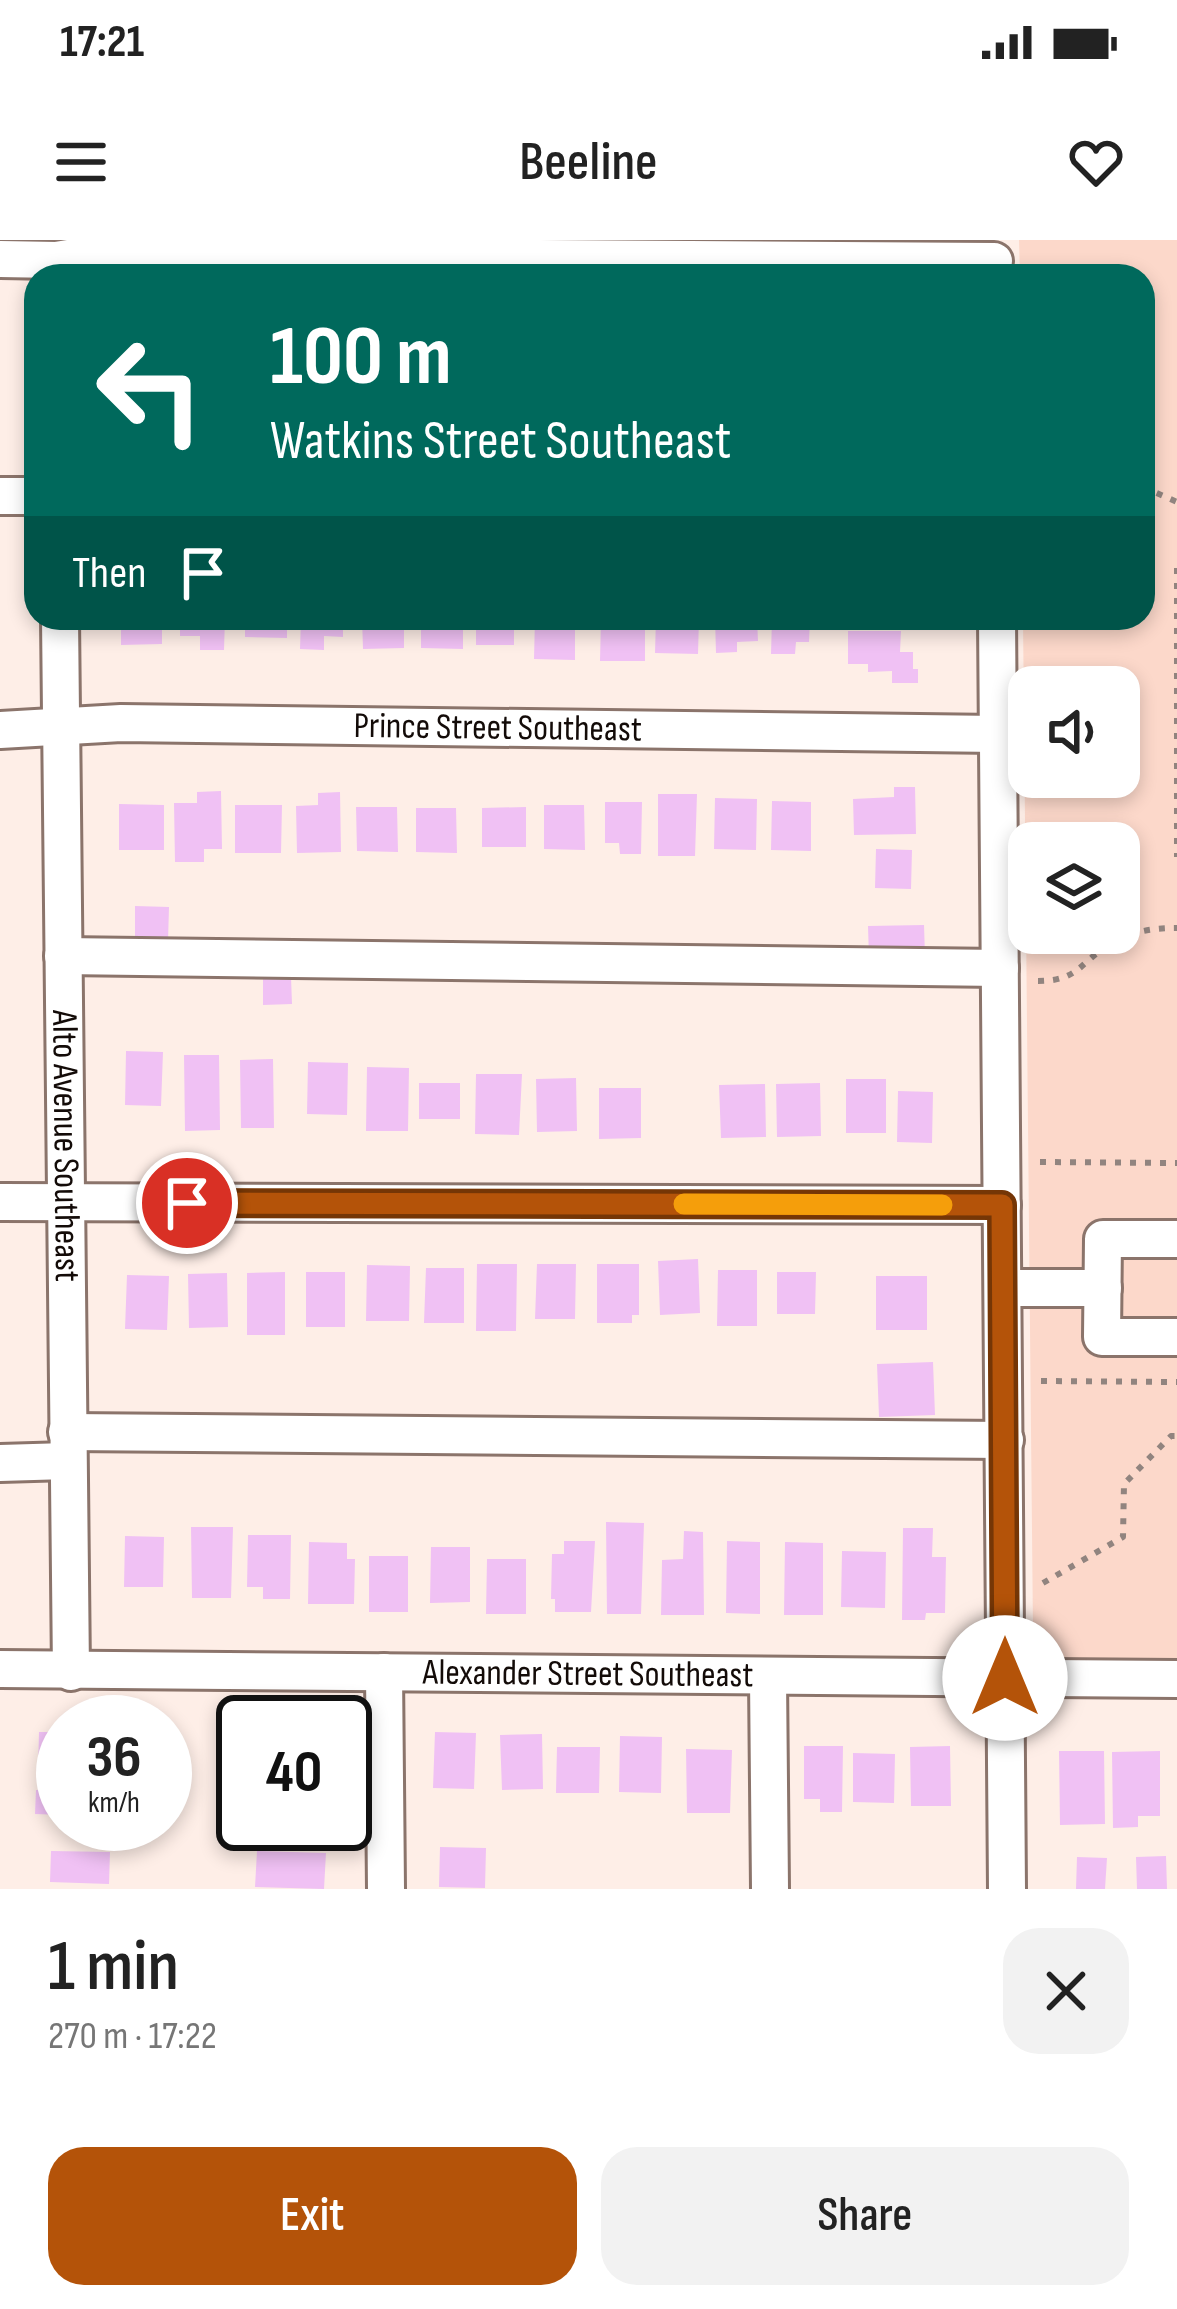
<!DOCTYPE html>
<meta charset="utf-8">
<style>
body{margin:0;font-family:"Sofia Sans Condensed",sans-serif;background:#f2f2f2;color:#222;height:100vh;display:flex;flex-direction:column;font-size:45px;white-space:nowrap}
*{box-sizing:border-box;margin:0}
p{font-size:39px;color:#767676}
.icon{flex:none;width:66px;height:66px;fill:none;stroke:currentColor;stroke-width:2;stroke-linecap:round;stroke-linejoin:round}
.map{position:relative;height:1649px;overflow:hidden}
.drawer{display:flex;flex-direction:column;background:#fff;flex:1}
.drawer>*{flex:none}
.top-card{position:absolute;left:24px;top:24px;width:1131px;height:366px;border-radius:36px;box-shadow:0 6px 18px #0003;background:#00695c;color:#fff;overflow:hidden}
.fabs{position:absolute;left:1008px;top:426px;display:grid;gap:24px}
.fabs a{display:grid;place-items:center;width:132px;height:132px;border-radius:24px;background:#fff;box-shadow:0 6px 18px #0003;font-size:60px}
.speed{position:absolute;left:36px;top:1455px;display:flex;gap:24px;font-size:60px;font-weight:700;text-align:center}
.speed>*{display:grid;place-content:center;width:156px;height:156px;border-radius:50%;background:#fff;box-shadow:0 6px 18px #0003;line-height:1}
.speed small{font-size:30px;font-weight:400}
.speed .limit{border:6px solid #111;border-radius:18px;background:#fff;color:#111}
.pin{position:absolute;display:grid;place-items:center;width:102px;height:102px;color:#fff;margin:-51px;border:6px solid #fff;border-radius:50%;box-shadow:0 3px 12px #0007}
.me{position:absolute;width:132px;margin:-66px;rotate:0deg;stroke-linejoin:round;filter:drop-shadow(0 0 9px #0008)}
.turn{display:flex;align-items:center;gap:42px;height:252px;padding:0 48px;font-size:54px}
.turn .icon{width:156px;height:156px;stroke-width:2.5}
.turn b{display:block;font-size:84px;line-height:102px}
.then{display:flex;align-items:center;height:114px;padding:0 48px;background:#0003;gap:24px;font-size:45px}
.round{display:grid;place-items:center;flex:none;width:126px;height:126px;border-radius:36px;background:#f2f2f2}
.summary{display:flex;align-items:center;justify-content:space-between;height:204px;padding:0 48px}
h1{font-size:72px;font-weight:600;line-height:90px}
.cta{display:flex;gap:24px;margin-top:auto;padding:24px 48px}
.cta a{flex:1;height:138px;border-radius:36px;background:#b45309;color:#fff;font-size:48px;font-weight:600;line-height:138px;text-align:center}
.cta a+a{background:#f2f2f2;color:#222}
.status{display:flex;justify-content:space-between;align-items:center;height:84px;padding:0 60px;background:#fff;direction:ltr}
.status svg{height:33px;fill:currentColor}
header{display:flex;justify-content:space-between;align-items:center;height:156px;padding:0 48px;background:#fff;font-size:54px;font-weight:600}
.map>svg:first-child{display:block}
</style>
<div class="status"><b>17:21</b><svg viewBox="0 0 49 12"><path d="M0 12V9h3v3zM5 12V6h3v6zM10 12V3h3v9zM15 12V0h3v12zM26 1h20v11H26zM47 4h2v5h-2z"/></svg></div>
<header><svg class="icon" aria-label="menu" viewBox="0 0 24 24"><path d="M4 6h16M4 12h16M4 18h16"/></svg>Beeline<svg class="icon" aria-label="heart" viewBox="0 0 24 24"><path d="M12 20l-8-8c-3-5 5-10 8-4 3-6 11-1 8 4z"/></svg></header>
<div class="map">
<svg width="1177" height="1649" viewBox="0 0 1177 1649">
<rect width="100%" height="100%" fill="#feeee7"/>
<path fill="#fcd8ca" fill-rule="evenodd" d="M1019 0H1177V1419L1059 1418 1042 1410 1033 1392 1023 378H1143V36H1020ZM1029 447H1119V537H1029ZM1029 603H1119V693H1029Z"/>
<path fill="#f0c1f4" d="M121 378H162V404L121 405Z
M180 378H225L224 410H200V396H180Z
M245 378H287V398L245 397Z
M301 378H343V397L324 396V410L300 409Z
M362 378H404V408L363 409Z
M421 378H463V409L421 408Z
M476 378H514V405H476Z
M535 378H575V420L534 419Z
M601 378H645V421H600Z
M656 378H699L698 414 655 413Z
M715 378H757L758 401 737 402V412L716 413Z
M772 378H810L809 402H796L795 414H771Z
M848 391H901L900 412H913V429H918V443H892V431L868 432V424H848Z
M894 547H915L916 594 854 595 853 559 894 557Z
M221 551 222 609H204V622H175L174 563H197V552Z
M340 552 341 612 297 613 296 566 318 565V553Z
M658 554H697L695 616H658Z
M715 558 757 559 756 610 714 609Z
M772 561 811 562V611L771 610Z
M605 562H642L641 614H620L619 603H605Z
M119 564 164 565V610H119Z
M235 565H282L281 613H235Z
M544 565H584L585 610 544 609Z
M356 567H397L398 612 357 611Z
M526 567V607H482V568Z
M416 568H456L457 613 416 612Z
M876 609 912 610 911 649 875 648Z
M135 666 169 667 168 701 135 700Z
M924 685 925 716 869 718 868 686Z
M291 737 292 764 263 765V738Z
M126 811 163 812 161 866 125 865Z
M184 815H219L220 890 185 891Z
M273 819 274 888H241L240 820Z
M308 822 348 823 347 875 307 874Z
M367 827 409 828 408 891H366Z
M476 834H522L519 895 475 894Z
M576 838 577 891 537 892 536 839Z
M846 839H886V893H846Z
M419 843H460V879H419Z
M820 843 821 896 777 897 776 844Z
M765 844 766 897 721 898 719 845Z
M599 848H641V898L599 899Z
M898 851 933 852 932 903 897 902Z
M698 1019 700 1073 660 1075 658 1021Z
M477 1024H517L516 1091H476Z
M537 1024H576L575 1079H535Z
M597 1024H639V1075H632V1083H597Z
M367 1025 410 1026 409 1081H366Z
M426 1028H464V1083H424Z
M718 1030H757V1086H717Z
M285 1032V1095H247V1033Z
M306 1032H345V1087H306Z
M777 1032H816L815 1074H777Z
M227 1033 228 1087 189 1088 188 1034Z
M127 1035 169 1036 167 1090 125 1089Z
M876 1036H927V1090H876Z
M933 1122 935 1175 879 1177 877 1124Z
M606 1282 644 1283 641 1374H607Z
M191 1287H233L231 1358H192Z
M903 1288H933L932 1317H946L945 1373H926L925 1380H902Z
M684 1291 703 1292 704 1375H661L662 1320 683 1319Z
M248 1295H291L290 1359H263V1347H247Z
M125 1296 164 1297 163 1347H124Z
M564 1301H595L591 1372H555V1359H551L552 1314H564Z
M727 1301 760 1302V1374L726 1373Z
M309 1302 347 1303V1319H355L354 1364H308Z
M785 1302 823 1303V1375H784Z
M431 1307H470V1362L430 1363Z
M842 1311 886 1312 885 1368 841 1367Z
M369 1316H408V1372H369Z
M487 1319H526V1374H486Z
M39 1492H63V1532L38 1531Z
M435 1492 476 1493 474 1549 433 1548Z
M542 1494 543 1549 502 1550 500 1495Z
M620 1496 662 1497 661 1553 619 1552Z
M804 1506H843L842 1572H820V1559H804Z
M950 1506 951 1566H911L910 1507Z
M557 1507H600L599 1553H556Z
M686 1509 732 1510 730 1573H687Z
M1059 1511H1104L1105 1584 1060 1585Z
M1160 1511V1576H1138V1587L1113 1588 1112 1512Z
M853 1513 895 1514 894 1563 853 1562Z
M36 1550 63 1551V1575L35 1574Z
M262 1584H315V1600L262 1599Z
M440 1607 486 1608 485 1648 439 1647Z
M51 1611 110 1612 109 1644 50 1642Z
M257 1611 326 1613 324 1649 255 1647Z
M1166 1616 1167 1649H1137L1136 1617Z
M1077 1617 1107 1618 1105 1649H1076Z"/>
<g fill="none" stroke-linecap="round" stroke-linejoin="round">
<g stroke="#8b746b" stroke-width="42">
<g id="minor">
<path d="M0 19 56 20 87 15 994 21"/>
<path d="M0 256H36"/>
<path id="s1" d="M60 378 71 1432"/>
<path d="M997 378 1007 1649"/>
<path id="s2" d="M0 490 121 483 998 494"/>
<path d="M63 716 1000 728"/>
<path d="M0 962 1002 965"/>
<path d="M1177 999H1103L1102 1097H1177"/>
<path d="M1003 1048H1103"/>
<path d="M67 1192 1005 1200"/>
<path d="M0 1223 67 1221"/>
<path id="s3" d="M0 1429 1177 1439"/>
<path d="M384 1432 386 1649"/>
<path d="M768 1438 770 1649"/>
</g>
</g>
<path stroke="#91847f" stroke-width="6" stroke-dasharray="6 9" stroke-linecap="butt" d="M1143 247 1177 262
M1177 328V617
M1038 741C1080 741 1080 721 1112 703 1132 691 1154 688 1177 688
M1040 922 1177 923
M1041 1141 1177 1142
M1043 1343 1123 1297 1124 1244 1171 1196H1177"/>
<use href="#minor" stroke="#fff" stroke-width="36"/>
</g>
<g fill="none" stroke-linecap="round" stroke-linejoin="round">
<g stroke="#753606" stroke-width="30">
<path id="route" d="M187 963 1002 965 1005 1438"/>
</g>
<use href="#route" stroke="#b45309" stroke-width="21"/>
<path stroke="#f59e0b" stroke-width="21" d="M684 964 942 965"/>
</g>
<g text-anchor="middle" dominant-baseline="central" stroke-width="10" stroke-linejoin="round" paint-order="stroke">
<g font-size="36" fill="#130b08" stroke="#feeee7">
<text stroke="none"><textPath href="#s2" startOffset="498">Prince Street Southeast</textPath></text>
<text stroke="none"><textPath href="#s1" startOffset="528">Alto Avenue Southeast</textPath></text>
<text stroke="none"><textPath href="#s3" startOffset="588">Alexander Street Southeast</textPath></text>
</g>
</g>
</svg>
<div class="fabs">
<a><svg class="icon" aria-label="sound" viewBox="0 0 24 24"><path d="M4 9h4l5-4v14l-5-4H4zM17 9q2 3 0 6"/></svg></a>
<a><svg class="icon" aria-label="layers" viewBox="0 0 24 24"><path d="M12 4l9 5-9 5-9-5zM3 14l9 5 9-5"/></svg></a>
</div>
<div class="speed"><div>36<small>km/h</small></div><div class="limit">40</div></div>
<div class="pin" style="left:187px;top:963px;background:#d93025"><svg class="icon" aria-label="arrive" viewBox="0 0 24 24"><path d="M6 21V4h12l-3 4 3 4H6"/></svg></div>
<svg class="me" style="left:1005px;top:1438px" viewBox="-20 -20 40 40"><circle r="19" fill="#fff"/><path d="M0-13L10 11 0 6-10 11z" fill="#b45309"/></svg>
<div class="top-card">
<div class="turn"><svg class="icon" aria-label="left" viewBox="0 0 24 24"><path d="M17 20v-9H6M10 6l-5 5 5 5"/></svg><div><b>100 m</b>Watkins Street Southeast</div></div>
<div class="then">Then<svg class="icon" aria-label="arrive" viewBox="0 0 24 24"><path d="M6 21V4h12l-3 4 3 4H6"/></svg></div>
</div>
</div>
<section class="drawer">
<div class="summary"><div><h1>1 min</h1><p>270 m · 17:22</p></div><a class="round"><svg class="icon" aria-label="close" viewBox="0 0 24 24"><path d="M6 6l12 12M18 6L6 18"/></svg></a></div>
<div class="cta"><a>Exit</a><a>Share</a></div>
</section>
